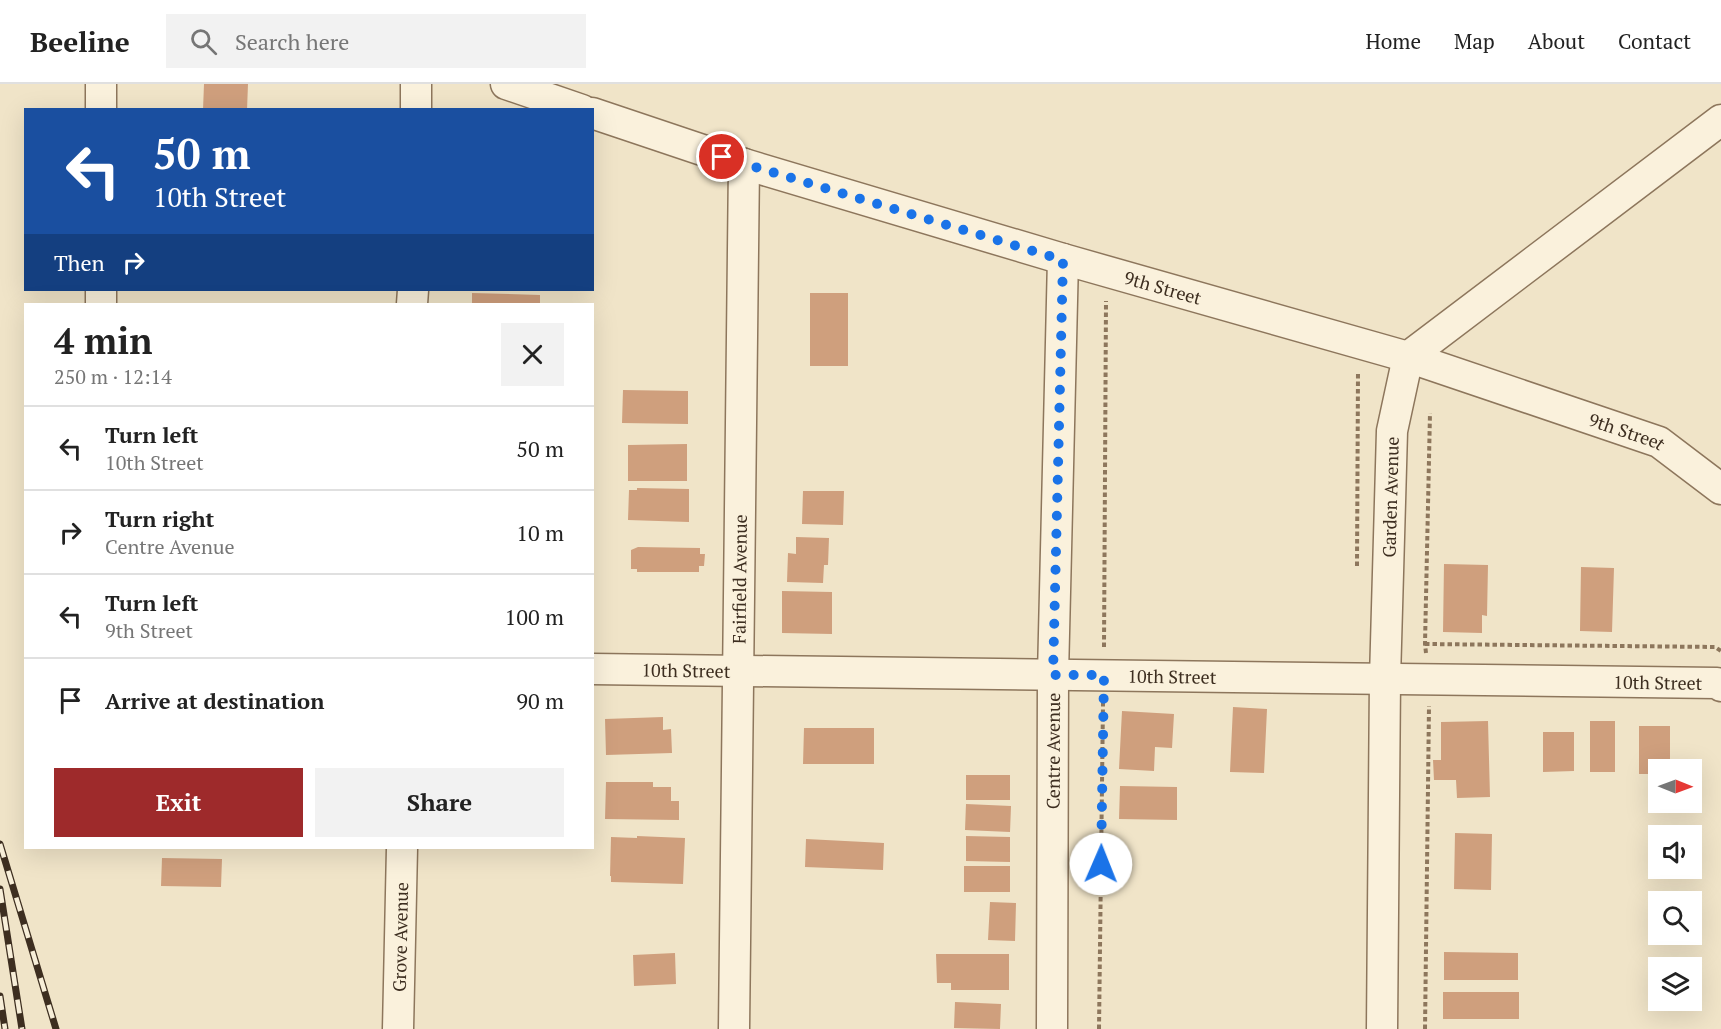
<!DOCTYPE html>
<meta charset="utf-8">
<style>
body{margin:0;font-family:"PT Serif",serif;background:#f2f2f2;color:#222;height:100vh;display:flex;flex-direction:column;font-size:22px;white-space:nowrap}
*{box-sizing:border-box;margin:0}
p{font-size:20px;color:#767676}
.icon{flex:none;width:33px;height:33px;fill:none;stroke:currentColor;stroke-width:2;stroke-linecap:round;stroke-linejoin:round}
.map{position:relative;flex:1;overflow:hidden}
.side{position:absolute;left:24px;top:219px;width:570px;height:546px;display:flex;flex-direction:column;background:#fff;border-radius:0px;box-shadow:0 6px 24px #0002}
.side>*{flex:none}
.hud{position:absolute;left:24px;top:24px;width:570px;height:183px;border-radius:0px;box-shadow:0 6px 24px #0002;background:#1a4fa0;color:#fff;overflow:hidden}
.needle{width:39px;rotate:91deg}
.tools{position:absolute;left:1648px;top:675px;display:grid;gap:12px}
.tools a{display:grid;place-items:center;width:54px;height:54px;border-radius:0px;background:#fff;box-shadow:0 6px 24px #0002;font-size:30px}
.pin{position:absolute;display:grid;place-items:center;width:51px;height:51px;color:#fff;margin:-26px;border:3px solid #fff;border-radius:50%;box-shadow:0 2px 6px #0007}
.me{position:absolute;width:66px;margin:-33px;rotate:1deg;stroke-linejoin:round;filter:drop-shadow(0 0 4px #0008)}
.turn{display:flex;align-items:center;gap:21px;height:126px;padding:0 30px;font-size:27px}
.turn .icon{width:78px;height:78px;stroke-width:2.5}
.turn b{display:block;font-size:42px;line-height:51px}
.then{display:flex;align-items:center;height:57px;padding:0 30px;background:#0003;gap:12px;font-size:22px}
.round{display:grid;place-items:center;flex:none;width:63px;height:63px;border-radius:0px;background:#f2f2f2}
.summary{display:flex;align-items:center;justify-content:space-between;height:102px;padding:0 30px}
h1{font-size:36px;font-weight:700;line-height:45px}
.button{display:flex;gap:12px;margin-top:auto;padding:12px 30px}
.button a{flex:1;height:69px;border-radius:0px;background:#9e2a2b;color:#fff;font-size:24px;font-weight:700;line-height:69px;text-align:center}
.button a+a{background:#f2f2f2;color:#222}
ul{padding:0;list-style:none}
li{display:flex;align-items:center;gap:18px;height:84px;padding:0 30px;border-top:2px solid #e0e0e0}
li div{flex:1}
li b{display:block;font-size:22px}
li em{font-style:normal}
header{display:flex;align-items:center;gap:36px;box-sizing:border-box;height:84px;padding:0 30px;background:#fff;border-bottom:2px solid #e0e0e0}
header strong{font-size:28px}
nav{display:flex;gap:33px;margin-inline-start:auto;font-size:21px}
.search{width:420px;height:54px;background:#f2f2f2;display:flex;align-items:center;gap:15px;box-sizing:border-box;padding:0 21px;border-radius:0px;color:#767676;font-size:22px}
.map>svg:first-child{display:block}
</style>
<header>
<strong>Beeline</strong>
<div class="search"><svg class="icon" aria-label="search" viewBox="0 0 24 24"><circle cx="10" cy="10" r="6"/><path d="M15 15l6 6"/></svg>Search here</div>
<nav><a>Home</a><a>Map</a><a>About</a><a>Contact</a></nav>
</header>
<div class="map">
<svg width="1721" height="945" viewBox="0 0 1721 945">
<rect width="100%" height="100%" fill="#f0e4c8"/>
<path fill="#cf9f7d" d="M204 0H248L247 26H203Z
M472 209 540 211V220H472Z
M810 209H848V282H810Z
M623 306 688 307V340L622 339Z
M687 360V397H628V361Z
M637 404 689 405V438L628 436 629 406H637Z
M803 407H844L843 441 802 440Z
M796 453 829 454 828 481H824L823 499 787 498 788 469 796 470Z
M638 463 700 464V470H705L704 482H699V488H637V485H631V466Z
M1444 480 1488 481 1487 532 1482 531V549L1443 548Z
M1581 483 1614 484 1612 548 1580 547Z
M782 507 832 508V550L782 549Z
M1233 623 1267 625 1264 689 1230 688Z
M1122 627 1174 630 1172 664 1155 663 1154 687 1119 685Z
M663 633V646L671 645 672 669 606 671 605 635Z
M1488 637 1490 713 1457 714 1456 696H1434L1433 676H1441V638Z
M1590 637H1615V688H1590Z
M1639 642H1670V686H1659V690H1639Z
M804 644H874V680H803Z
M1543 648H1574V687L1543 688Z
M966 691H1010V716H966Z
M606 698H653V703H671V717H679V736L605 735Z
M1120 702 1177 703V736L1119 735Z
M966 720 1011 722 1010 748 965 746Z
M1455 749 1492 750 1491 806 1454 805Z
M637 752 685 754 683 800 611 798V792H610L611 753 637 754Z
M966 752 1010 753V778L966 777Z
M806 755 884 759 883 786 805 783Z
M162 774 222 775 221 803 161 802Z
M964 782H1010V808H964Z
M990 818 1016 819 1015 857 988 856Z
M1444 868 1518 869V896H1444Z
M675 869 676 900 634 902 633 871Z
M936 870H1009V906H951V899H937Z
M1443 908H1519V935H1443Z
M955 918 1001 920 1000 945 954 944Z"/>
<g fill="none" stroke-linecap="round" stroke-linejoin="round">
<g stroke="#8d765c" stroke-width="33">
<g id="street">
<path d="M506 0 582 26"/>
<path d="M101 26V0"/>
<path d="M416 26V0"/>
<path id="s1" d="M592 29 744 80 1063 175 1408 273 1659 358 1721 405"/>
<path d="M101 220V206"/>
<path d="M412 220 413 206"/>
<path id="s2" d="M592 585 1717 599 1721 602"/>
<path id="s3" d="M398 945 402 764"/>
<path id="s4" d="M734 945 744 80"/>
<path id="s5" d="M1052 945 1053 591 1063 175"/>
<path id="s6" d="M1382 945 1385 595 1392 347 1408 273 1721 36"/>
</g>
</g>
<path stroke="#8d765c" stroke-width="4" stroke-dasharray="4.5 3" stroke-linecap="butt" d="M1357 482 1358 288
M1425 560 1715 563 1721 567
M1104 563 1106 217
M1426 569 1425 560 1430 329
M1099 945 1103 619
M1425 945 1429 622"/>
<use href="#street" stroke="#faf1dc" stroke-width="30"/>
<g stroke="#3d2e20" stroke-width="7">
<path id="rail" d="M0 760 56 945
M0 805 22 945
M0 912 5 945"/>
</g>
<use href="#rail" stroke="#f7eed8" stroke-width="4.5" stroke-dasharray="14" stroke-linecap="butt"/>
</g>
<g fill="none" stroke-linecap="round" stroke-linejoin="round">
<path stroke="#1a73e8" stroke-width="10" stroke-dasharray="0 18" d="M722 73 1063 176 1053 591H1104L1101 780"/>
</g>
<g text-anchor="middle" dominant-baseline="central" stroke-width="4.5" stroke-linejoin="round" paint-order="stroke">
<g font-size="18" fill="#3d2e20" stroke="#f7eed8">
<text stroke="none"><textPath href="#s1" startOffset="597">9th Street</textPath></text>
<text stroke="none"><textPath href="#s1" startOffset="1083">9th Street</textPath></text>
<text stroke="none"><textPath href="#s6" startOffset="532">Garden Avenue</textPath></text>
<text stroke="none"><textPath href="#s4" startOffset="450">Fairfield Avenue</textPath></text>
<text stroke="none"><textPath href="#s2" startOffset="94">10th Street</textPath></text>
<text stroke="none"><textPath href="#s2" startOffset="580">10th Street</textPath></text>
<text stroke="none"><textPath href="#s2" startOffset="1066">10th Street</textPath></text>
<text stroke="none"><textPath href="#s5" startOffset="278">Centre Avenue</textPath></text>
<text stroke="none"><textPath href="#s3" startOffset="92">Grove Avenue</textPath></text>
</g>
</g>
</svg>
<div class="tools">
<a><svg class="needle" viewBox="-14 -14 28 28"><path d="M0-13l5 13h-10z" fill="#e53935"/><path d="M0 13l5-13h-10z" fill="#767676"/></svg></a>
<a><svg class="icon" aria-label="sound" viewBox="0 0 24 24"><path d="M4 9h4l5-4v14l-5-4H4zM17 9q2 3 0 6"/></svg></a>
<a><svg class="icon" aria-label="search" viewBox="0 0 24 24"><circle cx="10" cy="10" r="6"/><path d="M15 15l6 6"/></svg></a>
<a><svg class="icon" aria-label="layers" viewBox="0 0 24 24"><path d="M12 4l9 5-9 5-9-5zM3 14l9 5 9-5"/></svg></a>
</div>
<div class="pin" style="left:722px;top:73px;background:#d93025"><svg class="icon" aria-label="arrive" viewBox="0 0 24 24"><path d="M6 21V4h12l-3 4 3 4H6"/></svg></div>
<svg class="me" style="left:1101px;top:780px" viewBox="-20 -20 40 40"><circle r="19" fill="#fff"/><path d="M0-13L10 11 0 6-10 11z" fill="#1a73e8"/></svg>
<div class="hud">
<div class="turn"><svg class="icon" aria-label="left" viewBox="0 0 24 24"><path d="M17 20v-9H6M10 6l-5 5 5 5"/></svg><div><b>50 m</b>10th Street</div></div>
<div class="then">Then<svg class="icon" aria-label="right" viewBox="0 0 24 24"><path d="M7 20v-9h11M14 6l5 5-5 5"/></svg></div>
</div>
<section class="side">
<div class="summary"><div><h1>4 min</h1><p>250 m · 12:14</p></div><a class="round"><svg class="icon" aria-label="close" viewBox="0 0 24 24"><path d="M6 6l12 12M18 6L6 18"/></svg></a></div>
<ul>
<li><svg class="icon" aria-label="left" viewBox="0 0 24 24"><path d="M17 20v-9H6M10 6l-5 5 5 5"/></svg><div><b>Turn left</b><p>10th Street</p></div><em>50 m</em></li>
<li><svg class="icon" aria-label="right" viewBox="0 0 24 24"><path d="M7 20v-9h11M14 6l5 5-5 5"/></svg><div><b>Turn right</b><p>Centre Avenue</p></div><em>10 m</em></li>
<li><svg class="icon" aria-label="left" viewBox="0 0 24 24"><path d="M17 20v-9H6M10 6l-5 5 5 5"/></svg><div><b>Turn left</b><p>9th Street</p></div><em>100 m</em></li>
<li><svg class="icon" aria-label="arrive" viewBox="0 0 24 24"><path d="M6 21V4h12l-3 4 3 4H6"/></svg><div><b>Arrive at destination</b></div><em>90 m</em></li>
</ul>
<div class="button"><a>Exit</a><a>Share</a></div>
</section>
</div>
